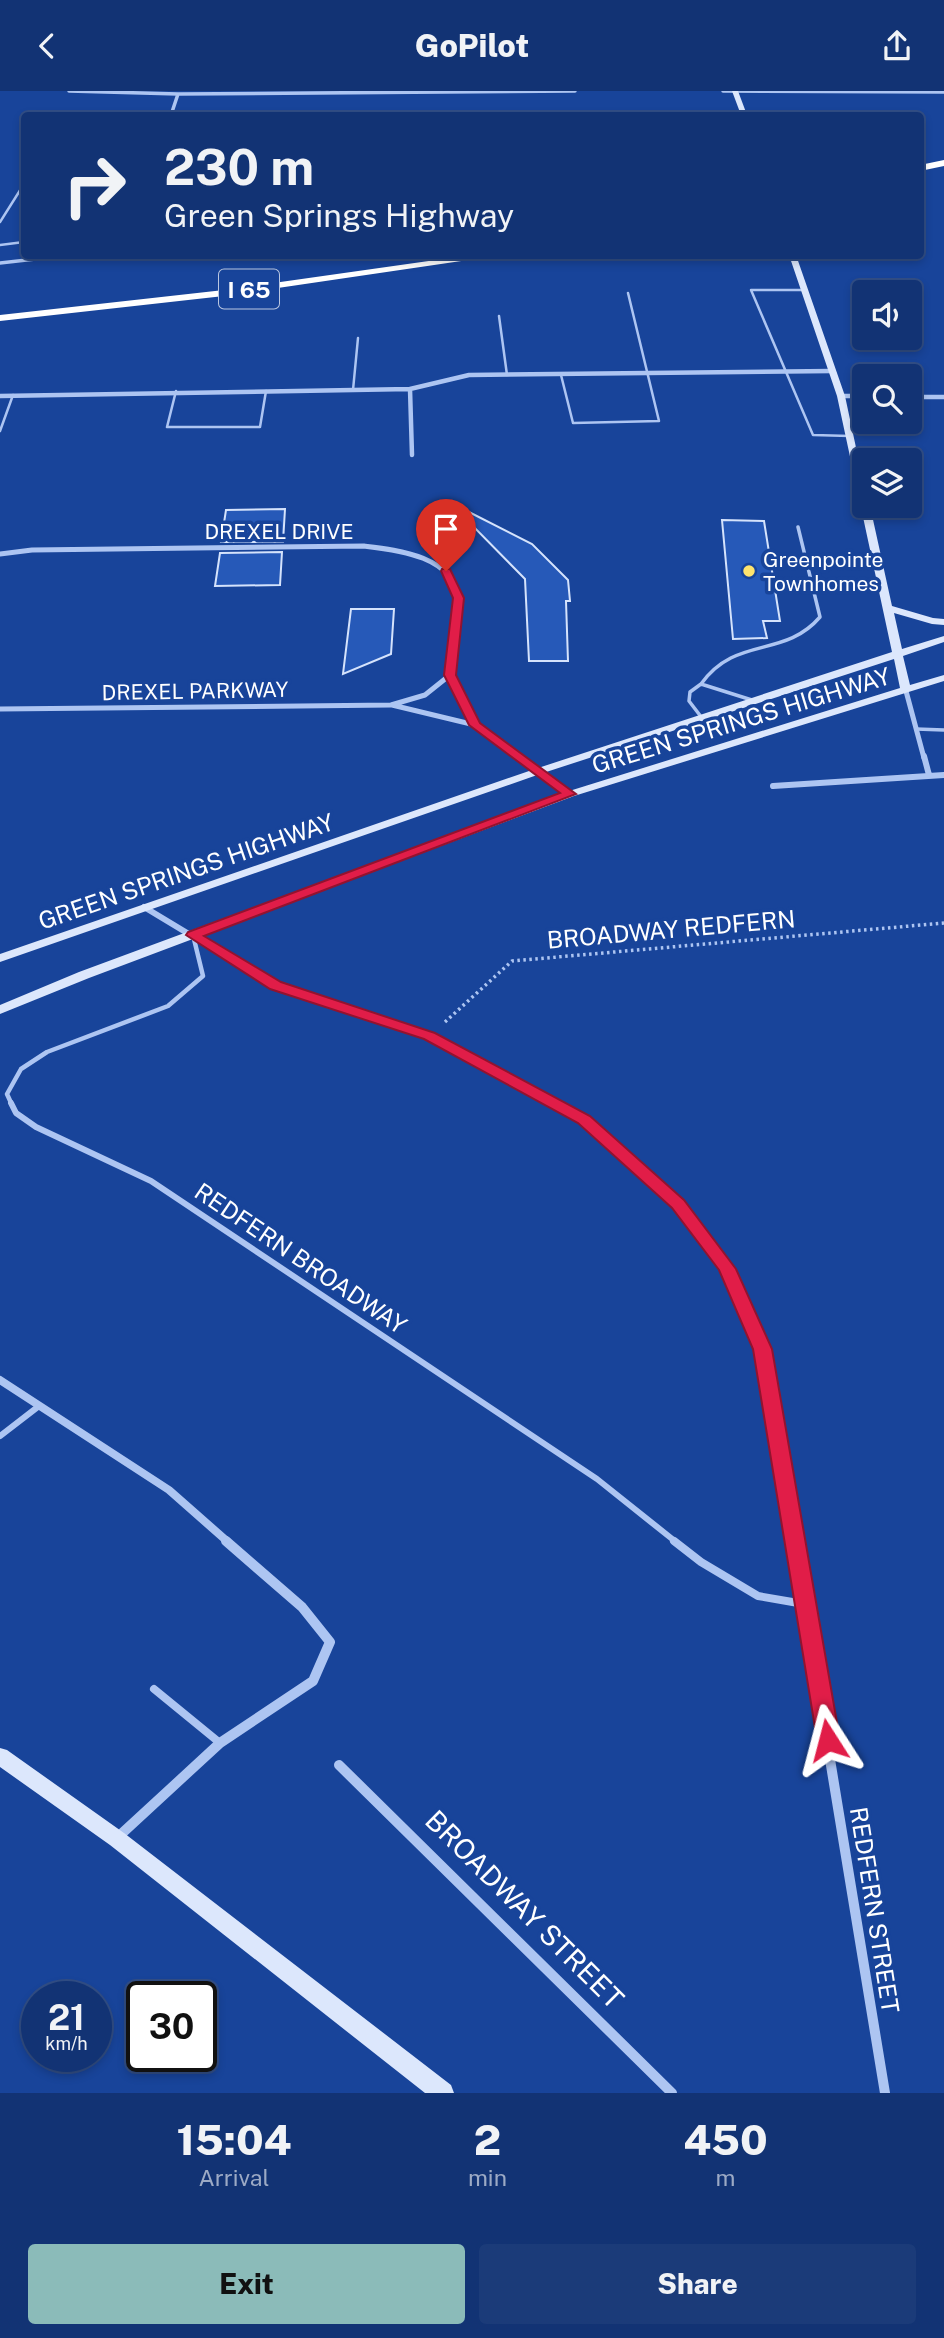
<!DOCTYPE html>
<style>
body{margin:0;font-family:"Public Sans",sans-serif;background:#1b3b79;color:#f1f3f6;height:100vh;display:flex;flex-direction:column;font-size:26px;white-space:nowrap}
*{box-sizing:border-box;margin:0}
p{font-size:23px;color:#9caac5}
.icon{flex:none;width:38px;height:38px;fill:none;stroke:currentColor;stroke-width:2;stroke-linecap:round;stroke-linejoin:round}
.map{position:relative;height:2002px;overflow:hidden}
.details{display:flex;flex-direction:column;background:#123374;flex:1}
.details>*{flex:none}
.top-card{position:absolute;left:21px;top:21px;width:903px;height:147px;border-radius:7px;box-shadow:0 4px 10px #0003,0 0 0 2px #314e86;background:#123374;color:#f1f3f6;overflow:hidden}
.controls{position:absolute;left:852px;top:189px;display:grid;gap:14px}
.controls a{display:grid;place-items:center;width:70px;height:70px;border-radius:7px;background:#123374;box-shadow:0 4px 10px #0003,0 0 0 2px #314e86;font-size:35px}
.speed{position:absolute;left:21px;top:1890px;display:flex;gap:14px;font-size:35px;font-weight:700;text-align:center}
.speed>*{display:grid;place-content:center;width:91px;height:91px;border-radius:50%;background:#123374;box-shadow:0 4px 10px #0003,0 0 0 2px #314e86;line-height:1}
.speed small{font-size:18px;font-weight:400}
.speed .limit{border:4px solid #111;border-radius:10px;background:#fff;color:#111}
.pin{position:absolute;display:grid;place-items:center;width:60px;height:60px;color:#fff;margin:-72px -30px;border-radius:50% 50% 50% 0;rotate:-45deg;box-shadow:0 0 7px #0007}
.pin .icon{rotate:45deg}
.me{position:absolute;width:77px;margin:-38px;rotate:351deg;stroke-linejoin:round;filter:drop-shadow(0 0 5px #0008)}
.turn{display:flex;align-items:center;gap:24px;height:147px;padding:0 28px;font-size:32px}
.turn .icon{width:91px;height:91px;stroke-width:2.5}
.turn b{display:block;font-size:49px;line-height:60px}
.eta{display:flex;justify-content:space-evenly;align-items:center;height:119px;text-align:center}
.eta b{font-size:42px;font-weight:800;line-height:49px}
.button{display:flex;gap:14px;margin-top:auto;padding:14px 28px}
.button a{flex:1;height:80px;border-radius:7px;background:#8bbbb9;color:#111;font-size:28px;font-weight:800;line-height:80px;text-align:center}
.button a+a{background:#1b3b79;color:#f1f3f6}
header{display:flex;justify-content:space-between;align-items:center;height:91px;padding:0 28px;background:#123374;font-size:32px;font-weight:800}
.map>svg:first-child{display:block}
</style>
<header><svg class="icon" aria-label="back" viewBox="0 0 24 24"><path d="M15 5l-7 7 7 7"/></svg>GoPilot<svg class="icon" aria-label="share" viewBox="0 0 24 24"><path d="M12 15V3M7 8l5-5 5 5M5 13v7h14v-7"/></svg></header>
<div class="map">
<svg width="944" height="2002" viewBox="0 0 944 2002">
<rect width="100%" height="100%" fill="#18449a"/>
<path fill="#2659b8" stroke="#d5e3fc" stroke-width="2" d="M285 418 283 451H221L226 419Z
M463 418 532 453 568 489 570 510H566L568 570H529L525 488 460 422Z
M722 429 764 430 780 530H763L767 547 733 548Z
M282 461 280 494 215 495 220 462Z
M351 518H394L391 563 343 583Z"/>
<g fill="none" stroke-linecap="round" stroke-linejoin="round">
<path stroke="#adc5f2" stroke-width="3.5" stroke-dasharray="2.5 3.5" stroke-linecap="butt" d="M445 931 512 870 944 832"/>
<path stroke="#adc5f2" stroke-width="2.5" d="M0 131 24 93
M0 154 24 151
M804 199H751L813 344 850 345
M499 225 507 284
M561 284 573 332 659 330 628 202
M353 299 358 247
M176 300 167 336H260L266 300
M0 340 13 304"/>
<path stroke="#adc5f2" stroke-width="3.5" d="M701 593C736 544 784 568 820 526L798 436
M702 627 689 610 690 601 701 593 755 610
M916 638 944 639"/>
<path stroke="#adc5f2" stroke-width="4.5" d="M12 1014 7 1003 21 978 47 961 168 915 203 885 193 844"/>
<path stroke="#adc5f2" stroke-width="6" d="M11 1012 16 1022 36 1036 151 1090 597 1388 676 1451
M0 1345 39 1315"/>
<path stroke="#adc5f2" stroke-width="8" d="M674 1450 701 1471 758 1505 804 1513
M154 1598 220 1652"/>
<path stroke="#adc5f2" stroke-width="3.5" d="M69 0 178 3 575 0
M723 0 944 1
M171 24 178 3
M0 172 71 164"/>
<path stroke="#adc5f2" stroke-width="4.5" d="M0 305 410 298
M841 305H864
M910 306H944
M412 364 410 298 469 284 832 280"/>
<path stroke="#adc5f2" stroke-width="5" d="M0 463 32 459 364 455C398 459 454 465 459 509 462 533 453 560 450 584L425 604 391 614 0 618
M450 584 475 634
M906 600 924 667
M392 614 475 634 520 667"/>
<path stroke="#adc5f2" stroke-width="6" d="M518 665 570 703
M924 665 929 684
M773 695 944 684
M144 816 275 895 429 945 558 1014"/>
<path stroke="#adc5f2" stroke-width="8" d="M554 1012 584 1028 678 1113 727 1178 762 1258 794 1451
M0 1289 169 1399 228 1451"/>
<path stroke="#adc5f2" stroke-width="10" d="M794 1450 885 2002
M339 1674 672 2002
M118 1746 220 1652 313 1590 330 1551 302 1516 226 1450"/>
<path fill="#dce7fc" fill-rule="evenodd" d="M732 0H738L747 24H741Z
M789 164H796L845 305 864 394V415H870L892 515 933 527 944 528V534L932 533 894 522 902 558 944 545V551L903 565 910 594 944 584V590L574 705 89 887 0 923V914L79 881 566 701 900 597 894 568 540 683 0 871V863L532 679 892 561 837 305Z
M0 1657 7 1659 124 1742 451 1994 454 2002H425L110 1754 0 1676Z"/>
<path fill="#fff" fill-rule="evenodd" d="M944 69V75L920 80V74Z
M471 164H502L224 205 0 230V224L224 199Z"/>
</g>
<path fill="#e11d48" stroke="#92132f" stroke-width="2" d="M442 478H450L464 507 456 584 480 632 576 703 204 845 281 891 435 942 590 1025 684 1109 736 1178 772 1258 840 1649 836 1655 828 1658 821 1655 817 1649 753 1258 719 1179 672 1117 578 1032 424 948 270 898 186 844 188 841 560 702 469 634 444 584 453 507 441 480Z"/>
<circle fill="#ffe46e" stroke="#18449a" stroke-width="2.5" cx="749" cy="480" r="7"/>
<g text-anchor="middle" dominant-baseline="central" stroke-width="7" stroke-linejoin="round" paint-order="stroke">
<g font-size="21" fill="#fff" stroke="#18449a">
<text x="279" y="440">DREXEL DRIVE</text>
<text transform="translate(195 600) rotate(-1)">DREXEL PARKWAY</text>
</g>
<g font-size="21" fill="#fff" stroke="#18449a" text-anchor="start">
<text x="763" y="468">Greenpointe<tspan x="763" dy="24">Townhomes</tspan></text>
</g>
<rect fill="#18449a" stroke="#bac7e1" stroke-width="2" x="219" y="178.5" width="60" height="39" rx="5"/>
<g font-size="23" font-weight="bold" fill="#fff">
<text x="249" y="198">I 65</text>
</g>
<g font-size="24" fill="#fff" stroke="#18449a">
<text transform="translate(741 629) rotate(-17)">GREEN SPRINGS HIGHWAY</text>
<text transform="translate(186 780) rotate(-19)">GREEN SPRINGS HIGHWAY</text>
<text transform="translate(671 838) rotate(-5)">BROADWAY REDFERN</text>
<text transform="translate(301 1167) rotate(34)">REDFERN BROADWAY</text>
<text transform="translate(875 1819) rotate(81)">REDFERN STREET</text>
</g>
<g font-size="28" fill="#fff" stroke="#18449a">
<text transform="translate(525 1818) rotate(45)">BROADWAY STREET</text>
</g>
</g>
</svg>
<div class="controls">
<a><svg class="icon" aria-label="sound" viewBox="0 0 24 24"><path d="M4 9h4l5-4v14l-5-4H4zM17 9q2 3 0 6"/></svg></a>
<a><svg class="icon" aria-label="search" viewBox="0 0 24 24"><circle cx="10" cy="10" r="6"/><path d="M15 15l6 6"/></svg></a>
<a><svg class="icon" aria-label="layers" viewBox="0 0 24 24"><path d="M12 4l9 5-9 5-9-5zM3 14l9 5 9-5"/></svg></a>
</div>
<div class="speed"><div>21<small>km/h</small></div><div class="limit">30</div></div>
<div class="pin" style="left:446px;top:480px;background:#d93025"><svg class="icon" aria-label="arrive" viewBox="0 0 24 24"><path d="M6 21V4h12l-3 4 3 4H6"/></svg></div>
<svg class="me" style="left:828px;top:1649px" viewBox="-20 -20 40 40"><path d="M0-17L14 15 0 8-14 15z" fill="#e11d48" stroke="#fff" stroke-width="4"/></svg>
<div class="top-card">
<div class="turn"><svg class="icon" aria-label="right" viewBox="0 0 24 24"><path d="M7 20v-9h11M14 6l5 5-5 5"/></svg><div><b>230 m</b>Green Springs Highway</div></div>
</div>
</div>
<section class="details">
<div class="eta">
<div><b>15:04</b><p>Arrival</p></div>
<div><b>2</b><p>min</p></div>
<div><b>450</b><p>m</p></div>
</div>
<div class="button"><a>Exit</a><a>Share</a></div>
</section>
